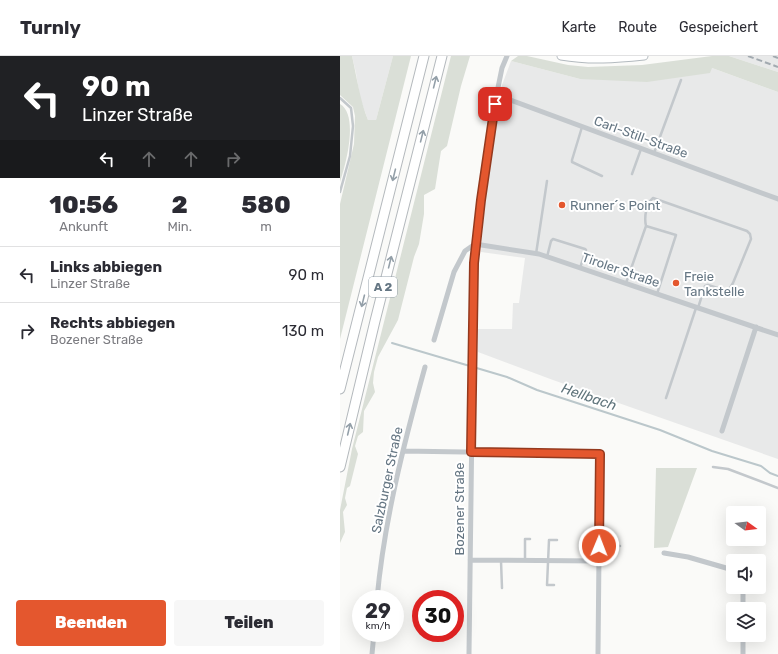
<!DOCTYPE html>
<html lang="de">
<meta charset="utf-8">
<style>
body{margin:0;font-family:Rubik,sans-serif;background:#f7f7f7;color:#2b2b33;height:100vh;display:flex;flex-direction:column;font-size:15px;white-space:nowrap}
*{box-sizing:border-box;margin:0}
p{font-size:13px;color:#7c7c81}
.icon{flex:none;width:22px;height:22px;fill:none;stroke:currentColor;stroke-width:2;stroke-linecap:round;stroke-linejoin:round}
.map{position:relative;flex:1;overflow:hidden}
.drawer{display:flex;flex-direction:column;background:#fff;width:340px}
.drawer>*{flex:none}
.banner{background:#202124;color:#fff;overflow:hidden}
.needle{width:26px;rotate:105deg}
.buttons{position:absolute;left:386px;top:450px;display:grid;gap:8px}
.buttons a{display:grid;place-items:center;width:40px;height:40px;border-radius:4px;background:#fff;box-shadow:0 4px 16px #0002;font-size:20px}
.speed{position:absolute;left:12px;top:534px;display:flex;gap:8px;font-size:20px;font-weight:700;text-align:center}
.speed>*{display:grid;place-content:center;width:52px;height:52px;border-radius:50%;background:#fff;box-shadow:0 4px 16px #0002;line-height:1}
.speed small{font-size:10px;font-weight:400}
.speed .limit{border:6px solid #d22;background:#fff;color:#111}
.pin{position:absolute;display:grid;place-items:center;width:34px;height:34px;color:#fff;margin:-17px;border-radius:8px;box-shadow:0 2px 6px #0006}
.me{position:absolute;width:44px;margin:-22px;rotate:1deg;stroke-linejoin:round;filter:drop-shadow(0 0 3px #0008)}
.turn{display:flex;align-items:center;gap:14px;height:84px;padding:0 16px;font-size:18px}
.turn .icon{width:52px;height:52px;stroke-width:2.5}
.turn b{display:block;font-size:28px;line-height:34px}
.lanes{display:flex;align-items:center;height:38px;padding:0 16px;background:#0003;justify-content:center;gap:20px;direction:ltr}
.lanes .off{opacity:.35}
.eta{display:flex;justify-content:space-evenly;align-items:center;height:68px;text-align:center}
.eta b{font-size:24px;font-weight:800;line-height:28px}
.action{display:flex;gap:8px;margin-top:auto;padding:8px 16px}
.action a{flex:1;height:46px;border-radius:4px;background:#e4572e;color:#fff;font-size:16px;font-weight:800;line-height:46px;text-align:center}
.action a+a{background:#f7f7f7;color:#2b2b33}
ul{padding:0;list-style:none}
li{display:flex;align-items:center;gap:12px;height:56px;padding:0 16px;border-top:1px solid #e1e1e2}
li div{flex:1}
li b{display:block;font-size:15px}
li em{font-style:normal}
header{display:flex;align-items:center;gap:24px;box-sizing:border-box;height:56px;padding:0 20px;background:#fff;border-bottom:1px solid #e1e1e2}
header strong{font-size:19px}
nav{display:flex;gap:22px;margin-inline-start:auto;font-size:14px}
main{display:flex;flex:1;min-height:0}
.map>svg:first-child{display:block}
</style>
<header>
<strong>Turnly</strong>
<nav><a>Karte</a><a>Route</a><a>Gespeichert</a></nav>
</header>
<main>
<section class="drawer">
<div class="banner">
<div class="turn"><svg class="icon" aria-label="left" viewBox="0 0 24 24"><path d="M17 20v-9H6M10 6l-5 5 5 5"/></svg><div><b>90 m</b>Linzer Straße</div></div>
<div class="lanes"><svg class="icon" aria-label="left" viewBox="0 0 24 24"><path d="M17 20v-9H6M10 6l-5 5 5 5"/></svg><svg class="icon off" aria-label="ahead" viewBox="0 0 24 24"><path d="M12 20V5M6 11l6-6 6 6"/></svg><svg class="icon off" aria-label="ahead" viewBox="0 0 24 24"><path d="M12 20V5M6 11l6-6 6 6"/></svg><svg class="icon off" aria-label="right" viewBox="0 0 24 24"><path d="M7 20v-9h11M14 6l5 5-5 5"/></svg></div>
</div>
<div class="eta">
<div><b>10:56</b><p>Ankunft</p></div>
<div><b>2</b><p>Min.</p></div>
<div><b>580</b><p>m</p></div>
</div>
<ul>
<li><svg class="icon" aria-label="left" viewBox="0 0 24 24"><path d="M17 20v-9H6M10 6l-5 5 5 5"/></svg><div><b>Links abbiegen</b><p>Linzer Straße</p></div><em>90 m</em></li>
<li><svg class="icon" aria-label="right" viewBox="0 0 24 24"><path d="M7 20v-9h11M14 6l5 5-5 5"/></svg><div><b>Rechts abbiegen</b><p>Bozener Straße</p></div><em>130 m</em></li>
</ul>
<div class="action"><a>Beenden</a><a>Teilen</a></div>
</section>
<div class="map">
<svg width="438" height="598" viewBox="0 0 438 598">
<rect width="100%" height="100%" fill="#fafaf8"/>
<path fill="#e8e9e9" d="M12 0H53L36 64H28L20 42 16 17Z
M389 0H438V16Z
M171 5 240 23 372 12 438 36V403L213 324 138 296V273H172L173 247H179L185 202 141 196 144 152 162 29Z"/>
<path fill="#dadfd7" d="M0 0H12C17 22 20 44 28 64H36L53 0H71L0 283V148L14 88 15 60 13 51 0 39Z
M111 0H130L121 30 107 90 101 95 95 133 84 139V158L79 188 74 201 58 264 38 301 34 316 33 327 35 336 24 355 23 376 18 380 15 390 18 398 10 430 7 432 5 442 7 449 3 456 5 476 0 487V454L12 393Z
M178 0H187L228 9 248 11 302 9 372 0H389L438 16V36L372 12 370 17 307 26 240 23 171 5Z
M0 48C19 59 6 108 0 126Z
M316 412H357L328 491 314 492Z"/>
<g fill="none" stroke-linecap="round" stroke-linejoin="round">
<path stroke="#bbc7cb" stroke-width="2" d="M52 287 167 321 197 334 320 374 372 395 421 410 430 417 438 420"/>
<g stroke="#b3babf" stroke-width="9">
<path id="secondary" d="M221 0C250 5 276 3 304 0"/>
</g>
<g stroke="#b4b9bd" stroke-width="11">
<path id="highway" d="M0 333 84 0
M0 411 35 265 102 0"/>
</g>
<path stroke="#c3c8cc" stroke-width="2.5" d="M0 42 11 52 13 70 10 100 0 136
M242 71 232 104V106L262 120
M314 97 341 24
M292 118 301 93
M306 170 336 179 317 238
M196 198 207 125
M207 201 211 185 213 183 245 193 246 194 240 212
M286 227 306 170C304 161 306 148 313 142L407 175 410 178 411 183 393 227 390 232 384 234 368 229 365 230 358 252
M326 342 356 252
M373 411 388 413 438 432
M259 490H280
M185 504V483H190
M161 505 162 532
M214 529H207L209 484H217"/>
<path stroke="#c3c8cc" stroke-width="5" d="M157 39 438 143
M94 284 114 216 125 195 135 188 199 198 438 279
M382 375 416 271
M63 395 260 398 258 598
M324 497 348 501 393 514
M130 504 259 505
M37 543C44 465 64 387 85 311
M403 553V531
M32 598 34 577
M129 598 134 207 153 56 162 12 167 0
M403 598V579"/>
<use href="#secondary" stroke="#fff" stroke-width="7"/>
<use href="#highway" stroke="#fff" stroke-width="9"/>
<path stroke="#a2aab0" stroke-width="2" stroke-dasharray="6 3" stroke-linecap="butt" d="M408 0 438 11
M433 0 438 2"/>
</g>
<defs><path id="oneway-shaft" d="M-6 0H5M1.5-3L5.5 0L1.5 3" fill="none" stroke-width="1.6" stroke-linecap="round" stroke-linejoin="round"/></defs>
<g stroke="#939fa8">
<use href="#oneway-shaft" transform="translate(95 26) rotate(-76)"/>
<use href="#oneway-shaft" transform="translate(82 80) rotate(-76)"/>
<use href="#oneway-shaft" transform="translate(54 119) rotate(104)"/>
<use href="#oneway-shaft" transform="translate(50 206) rotate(-76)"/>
<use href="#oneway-shaft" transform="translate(23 245) rotate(104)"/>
<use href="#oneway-shaft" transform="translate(9 373) rotate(-77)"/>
</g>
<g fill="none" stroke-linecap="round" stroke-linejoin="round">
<g stroke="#94391e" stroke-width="10">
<path id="route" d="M155 48 141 144 134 207 131 396 260 398 259 490"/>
</g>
<use href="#route" stroke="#e4572e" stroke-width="7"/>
</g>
<g fill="#e4572e" stroke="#fff" stroke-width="1.5">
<circle cx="222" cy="149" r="4"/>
<circle cx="336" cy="227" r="4"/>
</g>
<g text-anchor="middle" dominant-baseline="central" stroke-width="4" stroke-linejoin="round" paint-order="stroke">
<rect fill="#fff" stroke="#939fa8" stroke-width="1" x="29" y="221" width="28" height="20" rx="3"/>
<g font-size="12" font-weight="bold" fill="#657683">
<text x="43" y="231">A 2</text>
</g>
<g font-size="13" fill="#657683" stroke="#fff">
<text transform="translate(301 81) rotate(20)">Carl-Still-Straße</text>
<text transform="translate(281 214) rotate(19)">Tiroler Straße</text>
<text transform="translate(47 424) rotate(-78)">Salzburger Straße</text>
<text transform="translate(119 453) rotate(-90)">Bozener Straße</text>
</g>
<g font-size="13" fill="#657683" stroke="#fff" text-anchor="start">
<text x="230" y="149">Runner´s Point</text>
<text x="344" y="220">Freie<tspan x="344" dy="15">Tankstelle</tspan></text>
</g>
<g font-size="14" font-style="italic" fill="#60757c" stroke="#fff">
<text transform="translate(249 341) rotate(19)">Hellbach</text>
</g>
</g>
</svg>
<div class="buttons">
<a><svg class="needle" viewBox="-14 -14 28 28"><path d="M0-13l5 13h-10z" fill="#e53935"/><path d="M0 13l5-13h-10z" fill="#7c7c81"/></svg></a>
<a><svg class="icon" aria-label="sound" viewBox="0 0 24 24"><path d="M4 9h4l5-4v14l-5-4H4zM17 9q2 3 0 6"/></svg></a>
<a><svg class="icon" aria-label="layers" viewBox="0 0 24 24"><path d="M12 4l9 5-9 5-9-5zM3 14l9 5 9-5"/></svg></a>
</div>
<div class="speed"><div>29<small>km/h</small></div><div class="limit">30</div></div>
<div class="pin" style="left:155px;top:48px;background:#d93025"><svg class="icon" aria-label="arrive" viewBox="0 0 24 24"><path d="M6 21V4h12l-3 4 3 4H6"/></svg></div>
<svg class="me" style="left:259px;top:490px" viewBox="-20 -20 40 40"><circle r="17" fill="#e4572e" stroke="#fff" stroke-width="3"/><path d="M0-11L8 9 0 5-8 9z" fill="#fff"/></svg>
</div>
</main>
